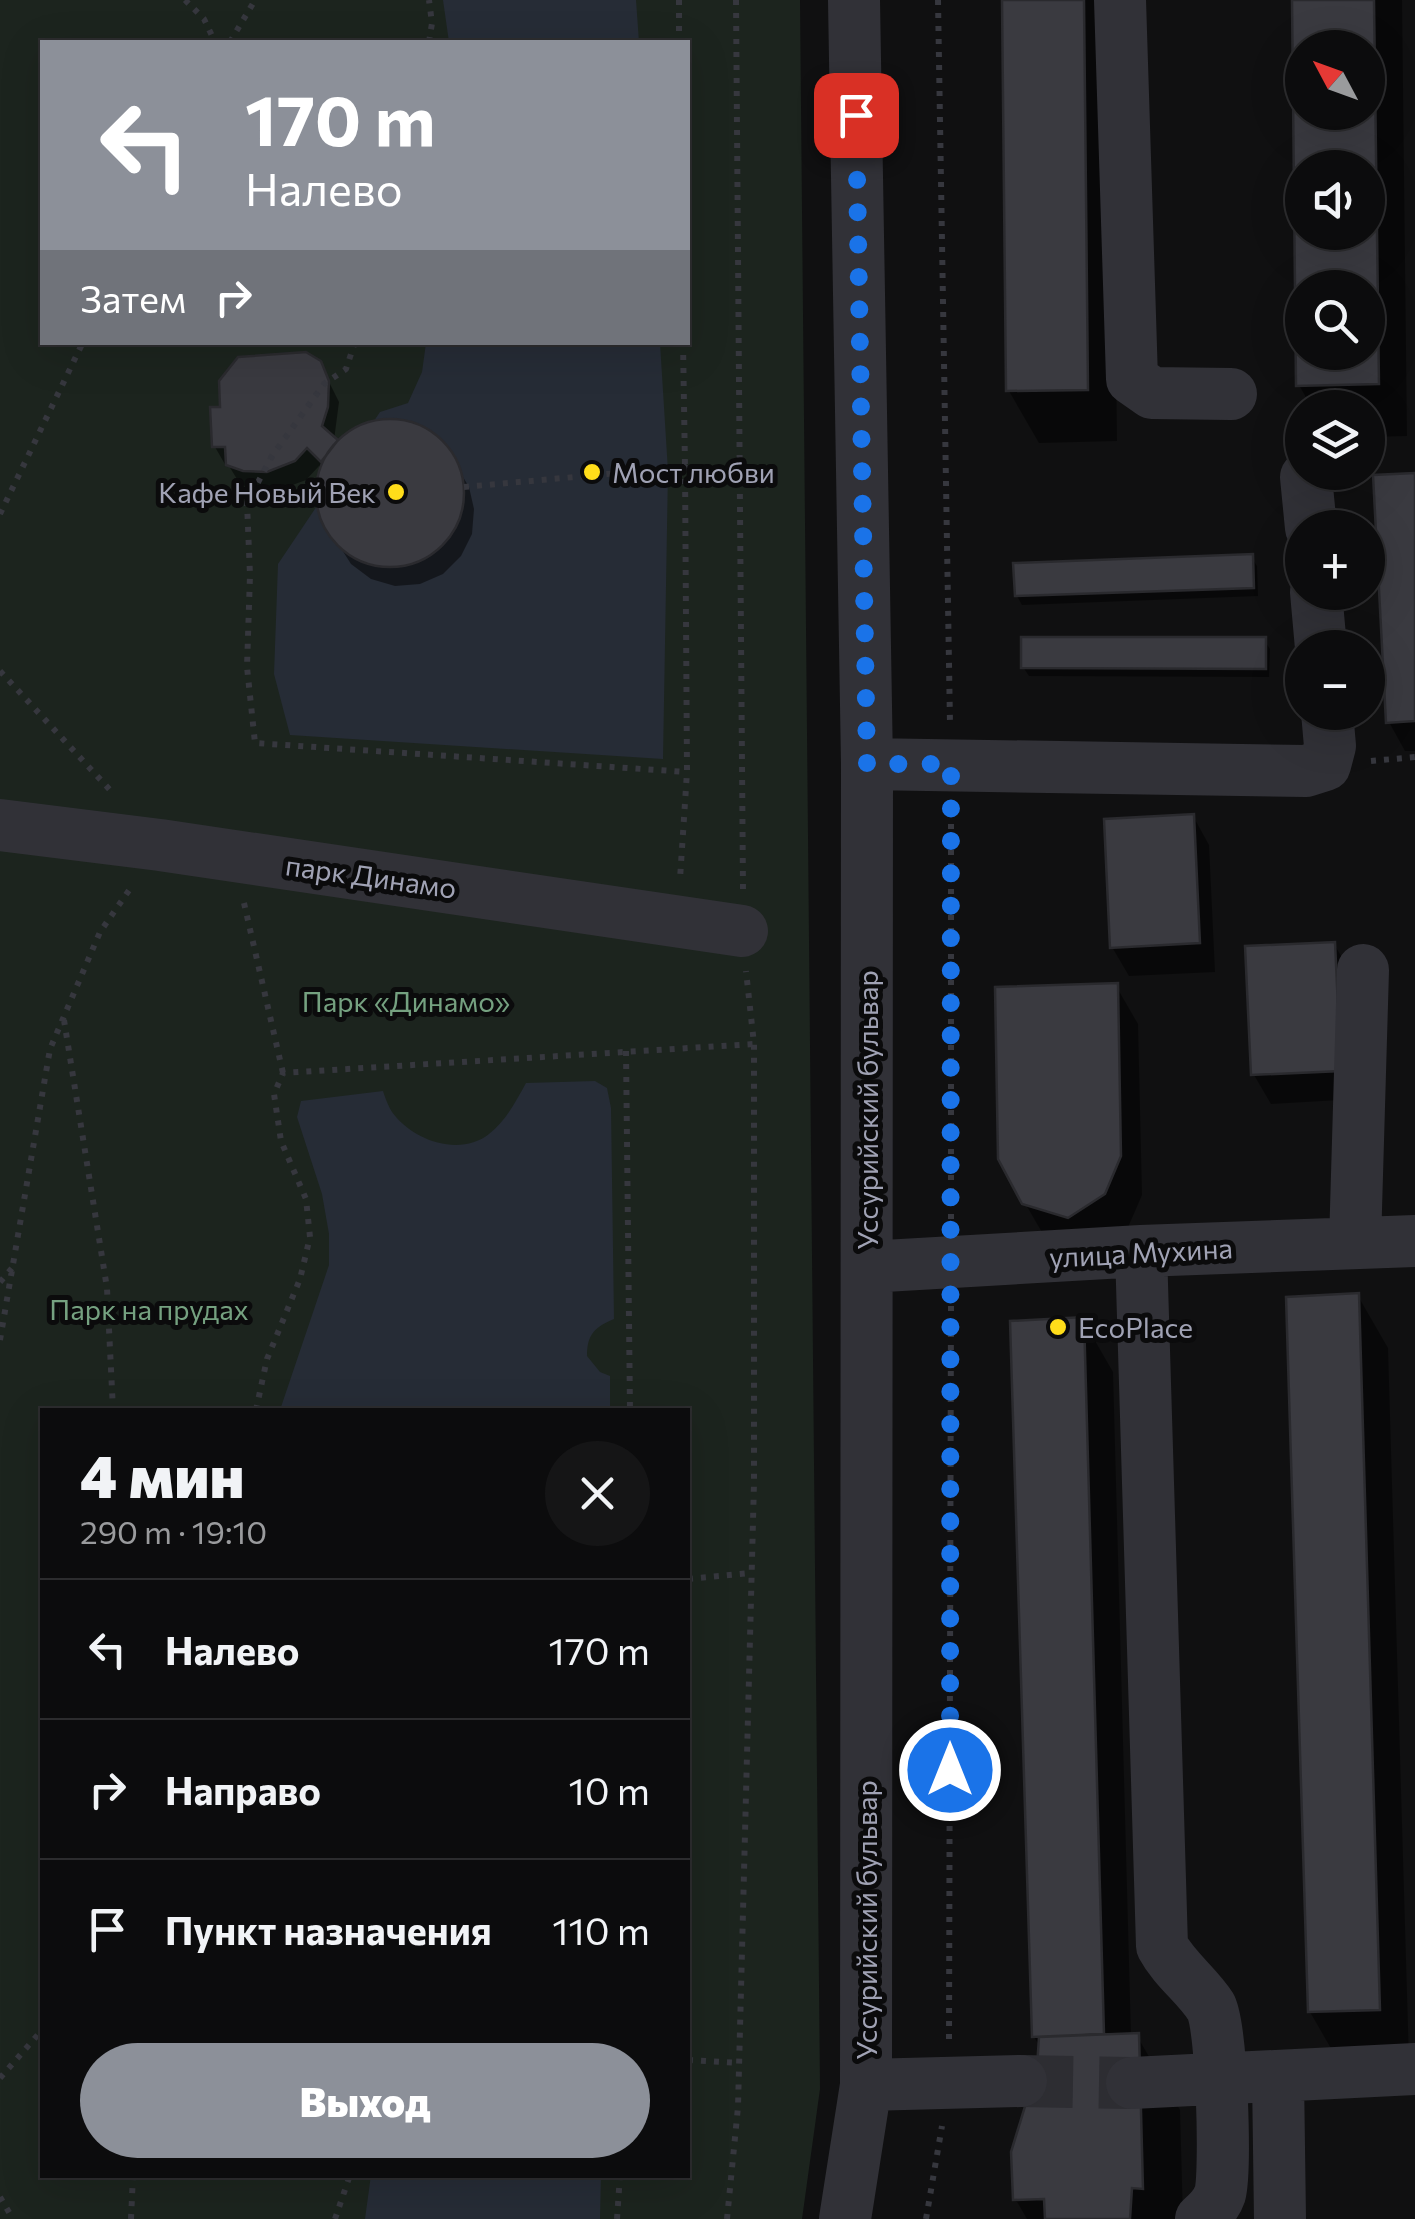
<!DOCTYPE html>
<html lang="ru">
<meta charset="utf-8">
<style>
body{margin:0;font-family:Commissioner,sans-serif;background:#151516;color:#f1f3f6;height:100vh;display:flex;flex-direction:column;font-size:38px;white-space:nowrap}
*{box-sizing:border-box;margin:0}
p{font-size:32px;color:#9a9b9d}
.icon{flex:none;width:55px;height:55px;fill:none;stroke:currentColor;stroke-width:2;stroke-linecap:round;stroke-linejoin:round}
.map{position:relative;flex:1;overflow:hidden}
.sheet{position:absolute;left:40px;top:1408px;width:650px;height:770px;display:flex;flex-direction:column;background:#0c0c0d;border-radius:0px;box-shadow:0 10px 40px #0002,0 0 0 2px #2c2c2e}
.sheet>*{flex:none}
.top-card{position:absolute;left:40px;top:40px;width:650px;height:305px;border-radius:0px;box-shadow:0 10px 40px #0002,0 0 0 2px #2c2c2e;background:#8c9099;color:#fff;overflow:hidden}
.needle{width:65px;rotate:311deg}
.fabs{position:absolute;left:1285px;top:30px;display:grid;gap:20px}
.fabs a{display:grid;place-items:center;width:100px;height:100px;border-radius:50%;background:#0c0c0d;box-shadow:0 10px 40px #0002,0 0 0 2px #2c2c2e;font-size:50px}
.pin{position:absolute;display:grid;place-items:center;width:85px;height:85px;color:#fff;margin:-42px;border-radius:20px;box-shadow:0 5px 15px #0006}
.me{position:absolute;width:110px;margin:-55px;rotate:0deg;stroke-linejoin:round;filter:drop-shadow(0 0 8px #0008)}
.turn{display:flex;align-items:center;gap:35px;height:210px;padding:0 40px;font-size:45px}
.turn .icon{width:130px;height:130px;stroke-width:2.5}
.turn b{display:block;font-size:70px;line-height:85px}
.then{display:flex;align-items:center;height:95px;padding:0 40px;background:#0003;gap:20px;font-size:38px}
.round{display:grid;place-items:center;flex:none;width:105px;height:105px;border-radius:52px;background:#151516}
.overview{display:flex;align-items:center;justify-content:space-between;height:170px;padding:0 40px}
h1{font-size:60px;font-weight:800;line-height:75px}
.button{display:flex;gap:20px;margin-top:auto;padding:20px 40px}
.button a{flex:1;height:115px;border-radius:60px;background:#8c9099;color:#fff;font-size:40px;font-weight:800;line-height:115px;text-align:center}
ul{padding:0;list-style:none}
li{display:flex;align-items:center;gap:30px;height:140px;padding:0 40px;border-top:2px solid #2c2c2e}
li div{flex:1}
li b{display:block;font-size:38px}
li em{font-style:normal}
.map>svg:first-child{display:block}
</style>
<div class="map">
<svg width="1415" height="2219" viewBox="0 0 1415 2219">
<rect width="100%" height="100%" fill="#101011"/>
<path fill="#1c241e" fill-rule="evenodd" d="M0 0H800L820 2089 802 2219H0ZM42 42H688V342H42ZM42 1410H688V2175H42Z"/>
<path fill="#262c36" d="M443 0H636L639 42H449Z
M426 343H660L668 471 663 759 290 735 274 674 278 564 380 412 408 403 422 372Z
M595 1081 607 1088 611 1108 614 1319C595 1327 587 1334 587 1356L600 1372 610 1376V1410H280L329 1265V1234L322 1194 297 1117 301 1101 383 1091C385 1097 388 1106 392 1112 413 1141 460 1157 489 1134 506 1121 516 1101 526 1083Z
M371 2175H601L600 2219H365Z"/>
<path fill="#0007" fill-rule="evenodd" d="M1004 0H1112L1117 441 1039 443 1009 391Z
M1294 0H1402L1407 436 1368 437V408H1312L1299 385ZM1302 48H1368V112H1302ZM1302 168H1368V232H1302ZM1302 288H1368V352H1302Z
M319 362 339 402 334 440 338 443 363 427 385 422 407 423 429 432 445 447 469 487 474 509 472 534 461 556 443 574 420 584 395 586 371 579 351 564 325 523 319 498 322 469 319 466 306 480 279 490H256L240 484 229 466H226L215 447 223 409Z
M1415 475V751H1405L1389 722Z
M1251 557 1257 566 1258 596 1022 605 1017 596Z
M1264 640 1270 649 1269 677 1029 676 1023 667Z
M1193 816 1209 845 1215 972 1129 976 1112 947Z
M1334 944 1351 973 1357 1099 1271 1104 1254 1075Z
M1116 986 1138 1024 1142 1195 1126 1232 1047 1241 1025 1203Z
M1358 1296 1388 1348 1409 2061 1340 2064 1310 2012Z
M1083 1320 1113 1372 1131 2036H1137L1180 2110 1183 2219H1027L1016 2200 1039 2070 1041 2048 1034 2037Z"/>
<path fill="#3a3a40" stroke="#2a2a2e" stroke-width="2.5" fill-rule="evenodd" d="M1002 0H1084L1088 390 1006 391Z
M1292 0H1374L1379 384 1296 386ZM1302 48H1368V112H1302ZM1302 168H1368V232H1302ZM1302 288H1368V352H1302Z
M306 352 321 361 329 381 328 407 322 426 338 440 321 462 307 448 295 461 267 472 243 471 226 465 225 447H212L210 407H220L219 381 238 357Z
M316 493a74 74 0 1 1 148 0a74 74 0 1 1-148 0Z
M1415 473V721L1386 723 1373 475Z
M1253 554 1254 588 1015 596 1013 563Z
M1021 637H1266V669L1021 668Z
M1194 814 1200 943 1110 948 1104 819Z
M1335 942 1341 1071 1251 1075 1245 946Z
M1118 983 1121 1156 1105 1194 1068 1218 1022 1204 998 1159 995 987Z
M1359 1293 1380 2010 1308 2012 1286 1297Z
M1084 1317 1104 2034 1032 2037 1010 1321Z
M1139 2033 1143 2189 1132 2188 1130 2219H1045L1044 2199 1013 2200 1011 2152 1037 2067 1039 2037Z"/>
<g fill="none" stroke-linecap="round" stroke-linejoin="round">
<path stroke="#2d2d32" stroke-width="52" stroke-dasharray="52 26" stroke-linecap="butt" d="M1021 2081 1132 2083"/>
<path stroke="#36373e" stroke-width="6" stroke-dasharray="5 8" stroke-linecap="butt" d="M185 0 204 19 215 42
M679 0V42
M736 0 743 889
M938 0 950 724
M230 42 255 0
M429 42 432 23 429 0
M355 342 346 369 324 384 272 456 247 503 250 575 247 667 255 743 687 772
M683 342 685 467
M464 487 685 467 687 772 680 879
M0 514 83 342
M0 671 111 791
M1371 761 1415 757
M244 903 283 1073
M64 1020 107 1288 113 1410
M626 1051 630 1410
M951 1219V811
M0 1282 12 1268
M0 1340 50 1049 100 932 132 886
M256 1410 267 1359 300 1279 310 1237 306 1199 281 1141 274 1094 283 1073 754 1044
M688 1579 751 1573
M949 2039 951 1306
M688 2060 739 2063
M0 2078 42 2030
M0 2197 13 2219
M131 2219 133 2175
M335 2219 350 2175
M617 2219 620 2175
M727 2219 738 2107 754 1482V1044L746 971
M926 2219 942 2126"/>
<path stroke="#313137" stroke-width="52" d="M1120 0 1132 379 1152 393 1231 394
M1306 477 1311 528
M1316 592 1321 648
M867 764 1306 771 1325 765 1330 746 1327 712
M0 825 160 845 742 931
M1355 1243 1363 970
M1141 1251 1162 1946C1175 1970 1197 1985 1211 2007 1222 2025 1226 2172 1220 2194 1217 2203 1208 2213 1201 2219
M867 1267 1141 1251 1415 1241
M1278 2076 1280 2219
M1132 2083 1415 2069
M866 2085 1021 2081
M845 2219 866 2085 867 764 854 0"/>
</g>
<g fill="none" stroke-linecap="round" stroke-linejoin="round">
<path stroke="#1a73e8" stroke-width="18" stroke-dasharray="0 32.4" d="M856 115 867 764H951L950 1770"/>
</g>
<g fill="#ffdd1a" stroke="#0b0b0c" stroke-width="4">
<circle cx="592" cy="472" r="10"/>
<circle cx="396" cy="492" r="10"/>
<circle cx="1058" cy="1327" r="10"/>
</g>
<g text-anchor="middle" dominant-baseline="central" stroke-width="10" stroke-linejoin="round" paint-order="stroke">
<g font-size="28" fill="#a0a2b4" stroke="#0b0b0c" text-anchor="start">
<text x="612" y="472">Мост любви</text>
<text x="376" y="492" text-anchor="end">Кафе Новый Век</text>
<text x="1078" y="1327">EcoPlace</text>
</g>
<g font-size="28" fill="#a0a2b4" stroke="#0b0b0c">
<text transform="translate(371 876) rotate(8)">парк Динамо</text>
<text transform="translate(867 1110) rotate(-90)">Уссурийский бульвар</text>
<text transform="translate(1141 1252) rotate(-3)">улица Мухина</text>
<text transform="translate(866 1920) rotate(-90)">Уссурийский бульвар</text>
</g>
<g font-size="28" fill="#75a180" stroke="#0b0b0c">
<text x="406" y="1001">Парк «Динамо»</text>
<text x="149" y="1309">Парк на прудах</text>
</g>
</g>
</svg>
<div class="fabs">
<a><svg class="needle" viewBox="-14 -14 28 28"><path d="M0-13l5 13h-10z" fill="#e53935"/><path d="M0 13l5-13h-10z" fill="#9a9b9d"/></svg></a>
<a><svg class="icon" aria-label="sound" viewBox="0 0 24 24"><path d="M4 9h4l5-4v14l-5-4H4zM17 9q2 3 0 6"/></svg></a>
<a><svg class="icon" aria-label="search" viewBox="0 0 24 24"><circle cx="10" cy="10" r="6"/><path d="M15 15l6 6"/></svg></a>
<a><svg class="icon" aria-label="layers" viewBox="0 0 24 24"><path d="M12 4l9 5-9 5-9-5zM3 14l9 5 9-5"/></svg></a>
<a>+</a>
<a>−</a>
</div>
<div class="pin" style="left:856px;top:115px;background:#d93025"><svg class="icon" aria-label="arrive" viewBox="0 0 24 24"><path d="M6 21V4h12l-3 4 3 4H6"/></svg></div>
<svg class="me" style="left:950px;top:1770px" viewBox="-20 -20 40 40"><circle r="17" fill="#1a73e8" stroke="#fff" stroke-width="3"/><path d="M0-11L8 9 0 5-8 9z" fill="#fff"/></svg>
<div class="top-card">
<div class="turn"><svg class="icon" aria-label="left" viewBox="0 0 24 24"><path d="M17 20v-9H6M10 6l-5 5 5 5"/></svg><div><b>170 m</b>Налево</div></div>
<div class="then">Затем<svg class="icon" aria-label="right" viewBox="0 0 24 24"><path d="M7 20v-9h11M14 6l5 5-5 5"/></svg></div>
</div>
<section class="sheet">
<div class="overview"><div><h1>4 мин</h1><p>290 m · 19:10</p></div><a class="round"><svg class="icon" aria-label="close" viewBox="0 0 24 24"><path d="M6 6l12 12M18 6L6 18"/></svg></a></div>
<ul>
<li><svg class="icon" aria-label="left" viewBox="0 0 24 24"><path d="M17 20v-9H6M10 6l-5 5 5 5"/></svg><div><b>Налево</b></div><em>170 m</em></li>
<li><svg class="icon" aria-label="right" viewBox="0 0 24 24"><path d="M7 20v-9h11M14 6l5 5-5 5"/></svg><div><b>Направо</b></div><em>10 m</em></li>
<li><svg class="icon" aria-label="arrive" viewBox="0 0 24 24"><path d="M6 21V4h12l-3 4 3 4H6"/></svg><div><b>Пункт назначения</b></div><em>110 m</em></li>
</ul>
<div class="button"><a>Выход</a></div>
</section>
</div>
